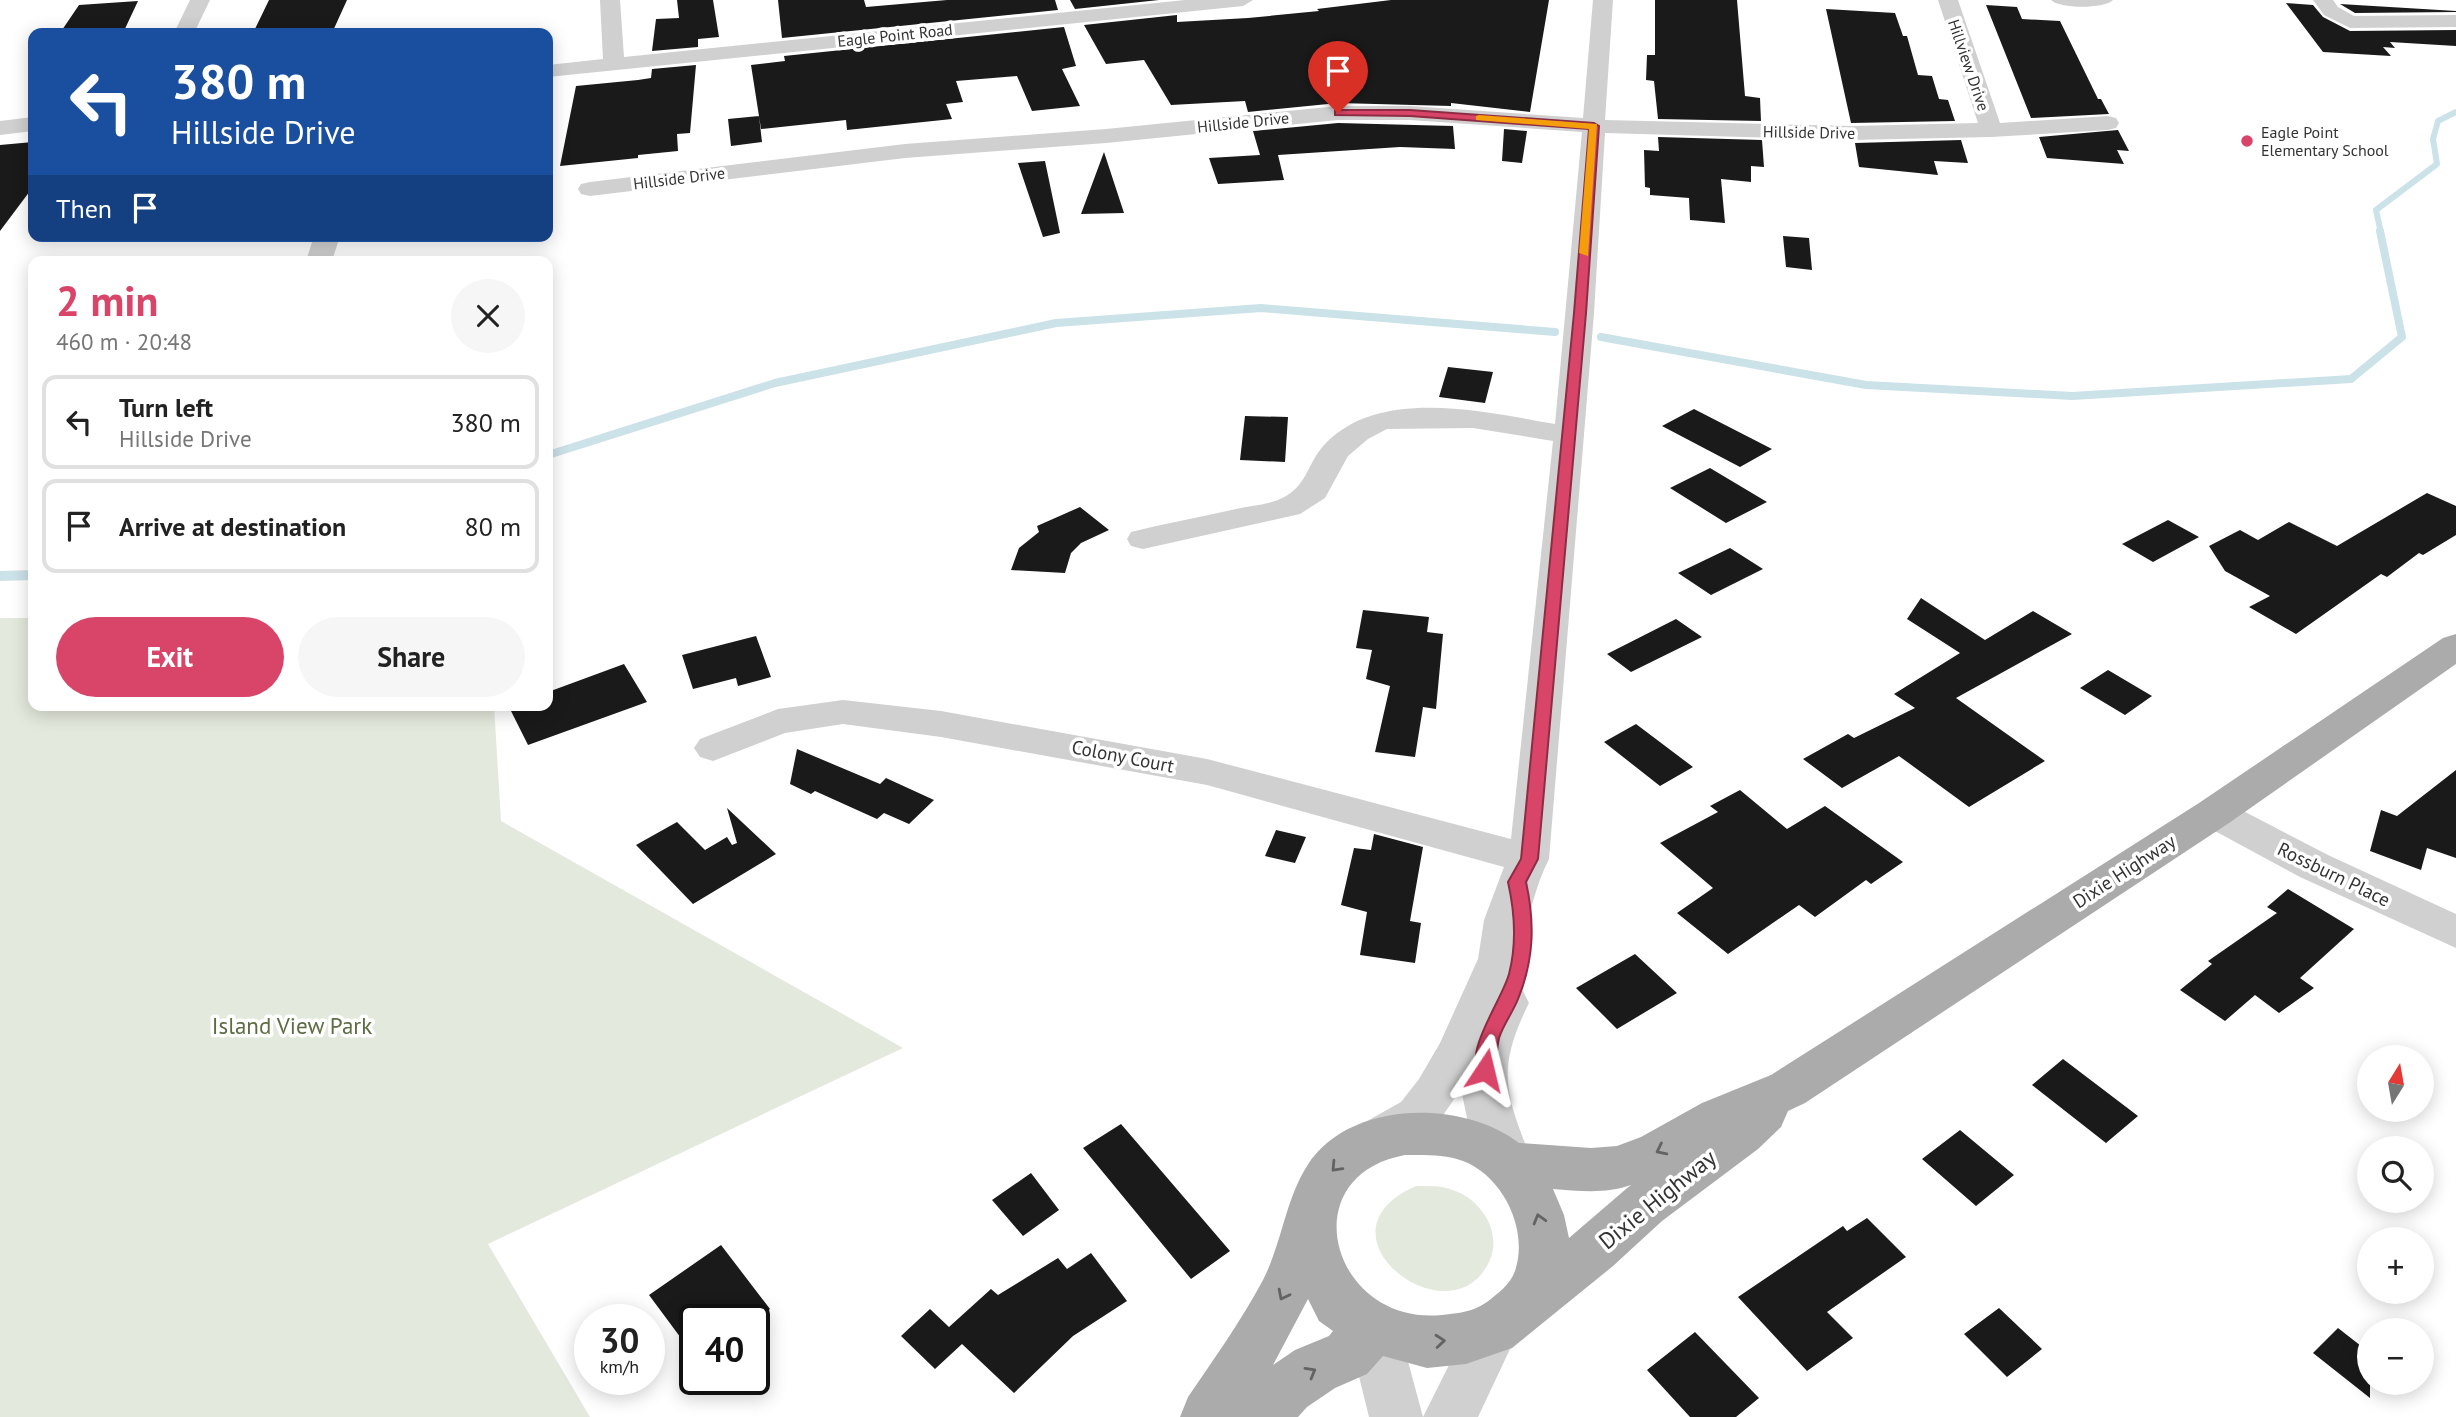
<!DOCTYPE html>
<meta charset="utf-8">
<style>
body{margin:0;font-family:"PT Sans",sans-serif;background:#f6f6f6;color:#222;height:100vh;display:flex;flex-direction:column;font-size:26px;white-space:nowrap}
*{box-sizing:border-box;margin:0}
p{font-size:23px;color:#767676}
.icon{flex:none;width:38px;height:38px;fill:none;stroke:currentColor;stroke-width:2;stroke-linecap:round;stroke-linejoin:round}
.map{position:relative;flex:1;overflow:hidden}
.drawer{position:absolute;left:28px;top:256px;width:525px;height:455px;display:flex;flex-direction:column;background:#fff;border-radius:14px;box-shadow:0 4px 18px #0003}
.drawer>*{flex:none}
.top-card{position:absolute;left:28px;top:28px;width:525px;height:214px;border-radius:14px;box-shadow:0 4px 18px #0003;background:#1a4fa0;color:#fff;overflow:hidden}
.needle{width:46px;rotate:11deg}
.buttons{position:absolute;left:2357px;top:1045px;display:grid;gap:14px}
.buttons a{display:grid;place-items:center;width:77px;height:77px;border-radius:50%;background:#fff;box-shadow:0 4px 18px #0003;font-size:35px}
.speed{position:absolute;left:574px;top:1304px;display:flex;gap:14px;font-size:35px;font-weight:700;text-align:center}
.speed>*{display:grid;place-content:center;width:91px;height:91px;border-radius:50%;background:#fff;box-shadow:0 4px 18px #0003;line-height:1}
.speed small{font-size:18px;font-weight:400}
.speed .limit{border:4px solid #111;border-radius:10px;background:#fff;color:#111}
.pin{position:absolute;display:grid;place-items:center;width:60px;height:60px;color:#fff;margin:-72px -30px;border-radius:50% 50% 50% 0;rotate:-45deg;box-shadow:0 0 7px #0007}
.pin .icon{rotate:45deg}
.me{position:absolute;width:77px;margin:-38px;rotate:10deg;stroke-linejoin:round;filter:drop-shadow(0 0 5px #0008)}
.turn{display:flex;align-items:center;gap:24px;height:147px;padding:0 28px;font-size:32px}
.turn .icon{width:91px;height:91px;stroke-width:2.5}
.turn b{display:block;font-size:49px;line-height:60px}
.then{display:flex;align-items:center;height:66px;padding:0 28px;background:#0003;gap:14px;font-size:26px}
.round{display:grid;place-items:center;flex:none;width:74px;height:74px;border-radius:37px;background:#f6f6f6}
.overview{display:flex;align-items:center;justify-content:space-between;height:119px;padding:0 28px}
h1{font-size:42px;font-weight:800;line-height:52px;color:#d94568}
.primary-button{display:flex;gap:14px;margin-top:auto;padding:14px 28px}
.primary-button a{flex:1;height:80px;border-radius:42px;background:#d94568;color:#fff;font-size:28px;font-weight:800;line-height:80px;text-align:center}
.primary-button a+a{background:#f6f6f6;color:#222}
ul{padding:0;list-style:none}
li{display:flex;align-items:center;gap:21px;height:94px;margin:0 14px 10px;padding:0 14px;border:4px solid #e0e0e0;border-radius:14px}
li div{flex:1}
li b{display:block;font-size:26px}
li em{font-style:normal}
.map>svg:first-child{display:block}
</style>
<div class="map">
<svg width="2456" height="1417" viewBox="0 0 2456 1417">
<rect width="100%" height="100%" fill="#fff"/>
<path fill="#e4e9dd" d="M0 618H33V705H494L501 821 903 1048 488 1244 590 1417H0Z
M1416 1186C1428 1186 1441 1185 1453 1190 1482 1200 1503 1233 1489 1262 1451 1343 1306 1234 1416 1186Z"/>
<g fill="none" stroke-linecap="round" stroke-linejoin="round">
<path stroke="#cbe2e8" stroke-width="6" d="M2381 233 2376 210 2437 164 2433 139 2438 121 2456 112"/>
<path stroke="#cbe2e8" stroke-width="8" d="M1601 337 1866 385 2072 396 2351 379 2402 337 2380 231
M548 455 775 383 1056 323 1261 308 1555 332"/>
<path stroke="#cbe2e8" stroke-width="10" d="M0 576 33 575"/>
</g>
<path fill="#1a1a1a" d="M269 0H347L332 33H253Z
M677 0H713L719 37 698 39V47L652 51 656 19 679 18Z
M778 0H864L866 7 947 0H1055L1058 10 782 38Z
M1070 0H1159L1075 9Z
M1391 0H1549L1530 112 1451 103V106L1338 103 1248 112 1245 101 1171 105 1144 60 1106 64 1084 25 1177 15V22L1248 18 1319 11 1317 9Z
M1655 0H1737L1745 96 1760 98 1761 121 1658 119 1654 81 1646 80 1647 55H1655Z
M138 1 123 33H60L79 5Z
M2286 3 2313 5 2323 17 2350 31 2456 30V46L2390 42 2395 48 2383 47 2391 56 2323 52Z
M2340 4 2456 11V12L2355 13Z
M1986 5 2017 7 2022 19 2060 21 2098 99H2101L2109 114 2031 118Z
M1826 9 1895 13 1903 36H1907L1918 75 1932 76 1939 99 1948 100 1955 121 1851 123Z
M1064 27 1076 66 1062 69 1080 106 1032 111 1017 76 956 81 963 102 946 104 952 119 847 130 846 120 761 129 751 65 785 61 784 56Z
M696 65 690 133 677 134 678 151 638 155V158L560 166 576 86 638 80 651 78 652 69Z
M759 116 762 142 731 146 728 119Z
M1338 123 1453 126 1455 149 1400 147 1278 155 1284 180 1218 184 1209 158 1260 155 1253 131Z
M1504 129 1527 131 1522 163 1502 161Z
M2118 130 2129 151 2117 150 2124 164 2047 158 2039 137Z
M1658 137 1762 140 1764 167 1751 166V182L1721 179 1725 223 1690 220 1689 198 1650 195V188L1645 187 1644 150 1659 151Z
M1961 140 1968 163 1934 161 1938 175 1859 167 1855 143Z
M33 142V187L0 231V145Z
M1104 152 1124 213 1081 214Z
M1045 161 1060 233 1043 237 1018 163Z
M1783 236 1809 238 1812 270 1786 267Z
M1448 367 1493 372 1485 403 1439 397Z
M1694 409 1772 449 1740 467 1662 426Z
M1245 416 1288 417 1285 462 1240 460Z
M1710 468 1767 502 1726 523 1670 488Z
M2427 493 2456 506V535L2423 555 2419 553 2387 577 2381 574 2296 634 2249 607 2270 596 2225 571 2209 546 2240 530 2258 540 2289 522 2337 546Z
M1080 507 1109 530 1081 543 1071 553 1065 573 1011 570 1019 548 1039 532 1037 526Z
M2168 520 2199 537 2153 562 2122 544Z
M1730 548 1763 569 1711 595 1678 573Z
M1921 598 1985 640 2033 611 2072 634 1956 698 2045 761 1969 807 1899 756 1842 788 1803 759 1848 734 1854 738 1915 708 1894 694 1960 653 1907 619Z
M1363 610 1429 617 1427 632 1443 634 1436 709 1423 707 1415 757 1375 752 1390 686 1366 679 1372 650 1356 648Z
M1676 619 1702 637 1631 672 1607 654Z
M756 636 771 677 738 686 736 678 693 689 682 655Z
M624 664 647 702 528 745 508 705H548V692Z
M2108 670 2152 696 2125 715 2080 688Z
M1636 724 1693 767 1660 786 1604 742Z
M797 749 880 784 886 778 934 800 909 824 884 813 877 819 815 791 811 794 790 784Z
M2456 770V858L2427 848 2421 870 2370 851 2381 810 2397 816Z
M1740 790 1787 829 1825 806 1903 862 1871 884 1866 880 1815 917 1799 905 1728 954 1677 913 1713 888 1660 843 1718 812 1710 806Z
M727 808 776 854 693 904 636 845 677 822 705 850 727 837 732 845 737 843Z
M1276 830 1306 837 1295 863 1265 856Z
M1374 834 1423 847 1410 921 1421 923 1415 963 1360 955 1367 912 1341 905 1354 848 1371 850Z
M2288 889 2354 929 2300 978 2314 988 2279 1013 2255 995 2225 1021 2180 990 2212 964 2208 961 2277 913 2267 907Z
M1635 954 1677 993 1617 1029 1576 988Z
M2063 1059 2138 1116 2106 1143 2032 1085Z
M1121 1124 1230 1251 1191 1279 1083 1148Z
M1960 1130 2014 1175 1976 1206 1922 1159Z
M1031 1173 1059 1210 1023 1236 992 1200Z
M1867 1218 1906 1257 1827 1312 1853 1338 1807 1371 1738 1297 1843 1226 1847 1231Z
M721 1245 770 1309 756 1320H695V1357L649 1295Z
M1091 1253 1127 1301 1073 1336 1014 1393 962 1344 935 1369 901 1336 930 1309 949 1327 991 1289 998 1295 1058 1258 1067 1269Z
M1999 1308 2042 1349 2007 1377 1964 1334Z
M2338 1328 2370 1353V1398L2313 1353Z
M1695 1332 1759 1398 1736 1417H1690L1647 1370Z"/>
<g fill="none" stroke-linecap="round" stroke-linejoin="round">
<path fill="#d0d0d0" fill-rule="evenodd" d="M190 0H210L194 33H174Z
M600 0H620L624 57 1185 0H1253L1243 6 548 77V65L603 59Z
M1593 0H1613L1605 120 1852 126 1978 123 1938 0H1958L2000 123 2108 116 2116 118 2119 123 2116 128 2108 130 1991 137 1852 140 1605 133 1594 313 1549 859C1527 903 1527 943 1509 986L1523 991 1529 1003C1494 1073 1507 1096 1533 1164L1526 1179 1509 1185 1492 1179 1467 1118 1461 1089 1433 1130 1394 1153 1377 1159 1360 1153 1353 1139 1360 1125 1401 1102 1419 1079 1440 1043 1478 959 1484 920 1504 867 1207 785 941 737 843 724 785 733 713 761 700 757 694 748 700 739 778 709 843 700 941 711 1207 759 1511 839 1553 441 1473 428 1387 429 1368 439 1348 456 1325 498 1300 514 1143 549 1131 546 1127 539 1131 532C1166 523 1201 517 1236 509 1249 506 1265 505 1278 500 1308 488 1306 464 1325 444 1380 386 1485 412 1555 424L1582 132 1410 120H1338L1106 143 905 158 590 196 581 194 578 189 581 184 590 182 905 144 1106 129 1338 106H1410L1583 118Z
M2051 0H2113C2105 9 2059 9 2051 0Z
M2313 0H2333L2338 7 2354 16 2456 15V27L2350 28 2324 15Z
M33 117V131L0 135V121Z
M314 236H340L332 261H306Z
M2214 799 2228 803 2328 855 2456 914V948L2300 877 2200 823 2194 813 2200 803Z
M1373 1304 1391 1311 1399 1328 1423 1417H1369L1347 1328 1355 1311Z
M1493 1306 1511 1313 1519 1330 1478 1417H1423L1475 1313Z"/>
<path fill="#ababab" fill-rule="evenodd" d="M2456 634V664L2229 823 1805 1103 1788 1111 1781 1127 1758 1149 1662 1221 1613 1266 1512 1348 1466 1364 1427 1368 1383 1356 1367 1374 1335 1388 1307 1407 1298 1417H1180L1188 1397C1214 1359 1241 1321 1263 1280 1282 1243 1285 1201 1307 1166 1348 1100 1462 1099 1519 1143L1591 1148 1617 1146 1641 1137 1702 1103 1771 1075 2199 803 2443 638ZM1405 1155C1424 1155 1445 1154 1463 1161 1503 1176 1529 1230 1515 1271 1510 1285 1498 1293 1487 1302 1473 1312 1459 1313 1442 1315 1332 1326 1290 1176 1405 1155ZM1631 1185 1626 1189 1569 1238 1564 1215 1553 1189C1580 1191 1606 1194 1631 1185ZM1308 1299 1319 1321 1333 1331 1329 1336 1295 1350 1273 1365Z"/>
</g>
<defs><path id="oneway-chevron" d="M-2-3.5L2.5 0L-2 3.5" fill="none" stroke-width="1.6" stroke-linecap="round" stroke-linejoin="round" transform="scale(1.75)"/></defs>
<g stroke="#636363">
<use href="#oneway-chevron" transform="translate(1661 1150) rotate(154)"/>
<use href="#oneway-chevron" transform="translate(1336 1167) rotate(133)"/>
<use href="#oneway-chevron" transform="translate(1539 1219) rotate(-106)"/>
<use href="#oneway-chevron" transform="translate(1283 1295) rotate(117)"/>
<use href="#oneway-chevron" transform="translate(1440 1341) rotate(-5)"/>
<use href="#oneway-chevron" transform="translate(1311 1372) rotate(-30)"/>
</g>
<path fill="#d94568" stroke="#8d2d44" stroke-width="2" d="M1338 110H1410L1594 123 1599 126 1586 313 1538 859 1526 882C1535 923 1534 960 1518 999 1513 1012 1503 1025 1499 1038 1496 1051 1497 1064 1492 1075L1485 1078 1478 1075C1465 1049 1502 1000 1509 974 1517 943 1515 913 1508 882L1521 859 1574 313 1589 129 1410 116 1335 115V111Z"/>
<path fill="#f59e0b" d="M1479 115 1597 124 1588 256 1579 253 1589 129 1476 120V116Z"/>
<circle fill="#d94568" stroke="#fff" stroke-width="2.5" cx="2247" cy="141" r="7"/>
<g text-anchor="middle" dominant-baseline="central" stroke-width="7" stroke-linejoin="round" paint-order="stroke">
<g font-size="16" fill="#333" stroke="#fff">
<text transform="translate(895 35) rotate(-6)">Eagle Point Road</text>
<text transform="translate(1969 65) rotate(71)">Hillview Drive</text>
<text transform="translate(1243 122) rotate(-6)">Hillside Drive</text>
<text transform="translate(1809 132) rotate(1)">Hillside Drive</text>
<text transform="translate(679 178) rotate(-7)">Hillside Drive</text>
</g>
<g font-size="16" fill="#333" stroke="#fff" text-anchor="start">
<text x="2261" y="132">Eagle Point<tspan x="2261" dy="18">Elementary School</tspan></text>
</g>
<g font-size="19" fill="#333" stroke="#fff">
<text transform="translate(1123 756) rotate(11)">Colony Court</text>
<text transform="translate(2124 871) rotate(-33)">Dixie Highway</text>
<text transform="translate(2334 874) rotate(26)">Rossburn Place</text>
</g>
<g font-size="23" fill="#5d6c42" stroke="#fff">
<text x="292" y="1025">Island View Park</text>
</g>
<g font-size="23" fill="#333" stroke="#fff">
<text transform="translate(1657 1199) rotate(-39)">Dixie Highway</text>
</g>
</g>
</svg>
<div class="buttons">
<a><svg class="needle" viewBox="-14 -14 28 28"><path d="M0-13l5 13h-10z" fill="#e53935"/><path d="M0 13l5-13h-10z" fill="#767676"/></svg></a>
<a><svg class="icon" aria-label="search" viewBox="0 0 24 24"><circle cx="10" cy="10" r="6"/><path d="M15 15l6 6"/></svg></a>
<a>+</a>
<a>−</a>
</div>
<div class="speed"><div>30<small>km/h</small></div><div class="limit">40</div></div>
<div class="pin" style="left:1338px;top:113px;background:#d93025"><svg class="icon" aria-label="arrive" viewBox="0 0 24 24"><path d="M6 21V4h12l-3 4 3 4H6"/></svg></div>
<svg class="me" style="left:1485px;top:1070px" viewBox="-20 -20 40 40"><path d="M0-17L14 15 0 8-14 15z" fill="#d94568" stroke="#fff" stroke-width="4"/></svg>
<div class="top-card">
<div class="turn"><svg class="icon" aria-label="left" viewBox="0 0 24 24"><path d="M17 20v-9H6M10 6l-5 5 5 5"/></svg><div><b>380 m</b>Hillside Drive</div></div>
<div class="then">Then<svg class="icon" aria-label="arrive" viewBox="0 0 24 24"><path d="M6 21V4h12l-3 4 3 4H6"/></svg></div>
</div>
<section class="drawer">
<div class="overview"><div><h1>2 min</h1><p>460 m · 20:48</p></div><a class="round"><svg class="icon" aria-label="close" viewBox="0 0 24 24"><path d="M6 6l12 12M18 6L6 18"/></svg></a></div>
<ul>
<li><svg class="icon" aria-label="left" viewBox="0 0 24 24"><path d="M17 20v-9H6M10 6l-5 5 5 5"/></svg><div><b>Turn left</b><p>Hillside Drive</p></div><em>380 m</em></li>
<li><svg class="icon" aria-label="arrive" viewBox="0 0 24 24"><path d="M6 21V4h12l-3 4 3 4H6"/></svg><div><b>Arrive at destination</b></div><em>80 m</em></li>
</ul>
<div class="primary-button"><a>Exit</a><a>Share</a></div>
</section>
</div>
